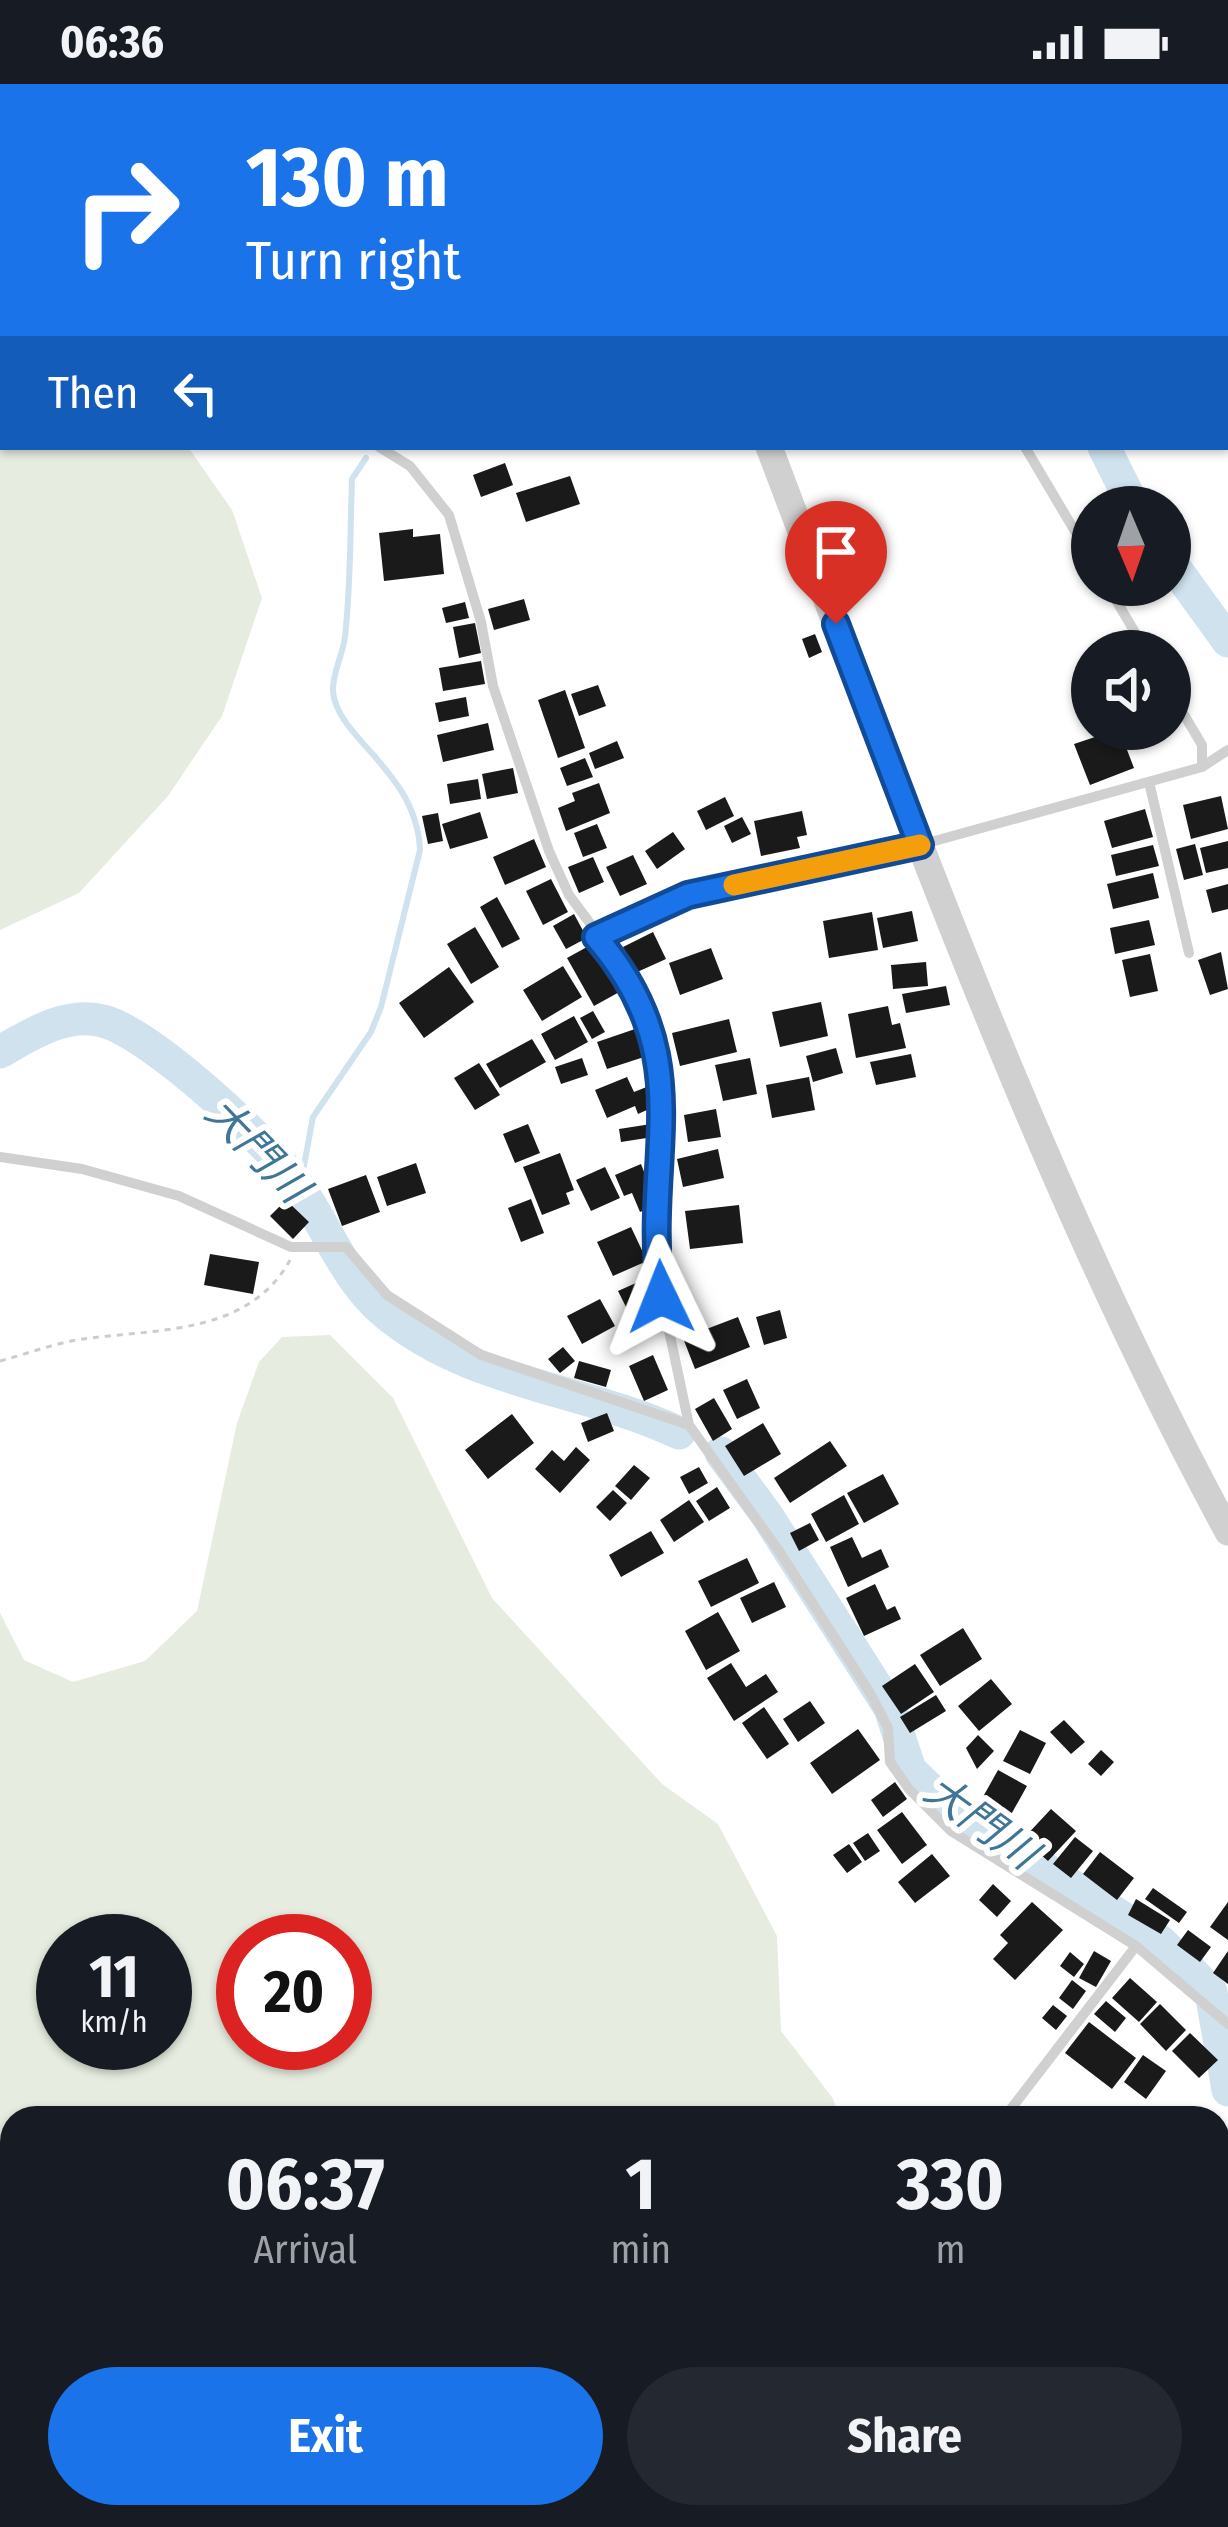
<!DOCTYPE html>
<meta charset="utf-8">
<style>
body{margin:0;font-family:"Fira Sans Condensed","Noto Sans JP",sans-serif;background:#242831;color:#f1f3f6;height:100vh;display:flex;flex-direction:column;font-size:45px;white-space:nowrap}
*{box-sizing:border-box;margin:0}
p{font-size:39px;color:#9ea1a6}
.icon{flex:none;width:66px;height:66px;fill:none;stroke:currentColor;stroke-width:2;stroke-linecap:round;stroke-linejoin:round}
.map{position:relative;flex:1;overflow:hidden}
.details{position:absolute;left:0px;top:2022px;width:1230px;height:423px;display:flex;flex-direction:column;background:#171b24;border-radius:36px 36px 0 0;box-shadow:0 3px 9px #0004}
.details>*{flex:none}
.top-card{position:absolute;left:0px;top:0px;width:1230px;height:366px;box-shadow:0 3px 9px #0004;background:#1a73e8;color:#fff;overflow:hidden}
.needle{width:78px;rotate:178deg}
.fabs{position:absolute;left:1071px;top:402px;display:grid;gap:24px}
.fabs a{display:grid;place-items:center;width:120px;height:120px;border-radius:50%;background:#171b24;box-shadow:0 3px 9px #0004;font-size:60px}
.speed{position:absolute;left:36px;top:1830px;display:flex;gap:24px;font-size:60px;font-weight:700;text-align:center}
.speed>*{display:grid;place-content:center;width:156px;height:156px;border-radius:50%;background:#171b24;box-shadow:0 3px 9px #0004;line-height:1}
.speed small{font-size:30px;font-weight:400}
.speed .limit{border:18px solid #d22;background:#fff;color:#111}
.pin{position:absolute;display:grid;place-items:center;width:102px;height:102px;color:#fff;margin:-123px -51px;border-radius:50% 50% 50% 0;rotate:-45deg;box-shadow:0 0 12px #0007}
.pin .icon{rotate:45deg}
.me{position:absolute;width:132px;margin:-66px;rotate:358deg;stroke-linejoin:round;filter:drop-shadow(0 0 9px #0008)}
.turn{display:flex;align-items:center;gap:42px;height:252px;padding:0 48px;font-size:54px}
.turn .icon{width:156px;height:156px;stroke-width:2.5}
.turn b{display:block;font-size:84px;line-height:102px}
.then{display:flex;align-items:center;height:114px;padding:0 48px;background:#0003;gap:24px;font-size:45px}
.eta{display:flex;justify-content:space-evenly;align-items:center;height:204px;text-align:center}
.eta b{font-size:72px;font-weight:700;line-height:84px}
.action{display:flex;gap:24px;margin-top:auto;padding:24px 48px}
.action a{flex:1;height:138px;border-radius:72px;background:#1a73e8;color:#fff;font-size:48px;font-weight:700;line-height:138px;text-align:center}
.action a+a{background:#242831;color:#f1f3f6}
.status{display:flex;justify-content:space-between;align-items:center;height:84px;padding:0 60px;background:#171b24;direction:ltr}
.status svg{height:33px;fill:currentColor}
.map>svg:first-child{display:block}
</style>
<div class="status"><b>06:36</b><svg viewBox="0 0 49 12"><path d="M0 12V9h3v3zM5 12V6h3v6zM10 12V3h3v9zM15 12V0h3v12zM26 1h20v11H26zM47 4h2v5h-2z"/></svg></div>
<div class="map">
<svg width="1228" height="2443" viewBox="0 0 1228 2443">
<rect width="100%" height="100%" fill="#fff"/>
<path fill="#e6ecdf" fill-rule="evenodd" d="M0 49 3 363H188L232 426 262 514 222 632 168 712 79 809 0 846Z
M330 1251 393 1314 492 1514 662 1700 718 1740 777 1852 781 1947 832 2013 840 2034H12V2433H887L884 2443H0V1529L24 1576 73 1598 145 1577 197 1527 237 1339 259 1278 282 1253ZM63 1857H165V1959H63ZM243 1857H345V1959H243Z"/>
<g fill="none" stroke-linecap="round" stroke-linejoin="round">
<path stroke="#cfe2ee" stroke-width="6" d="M0 13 3 17
M300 1103 313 1033 371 948 381 923 420 766C417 687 336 654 333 607 332 590 343 570 345 553 351 500 350 448 352 395L366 374"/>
<path stroke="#cfe2ee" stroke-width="33" d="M944 0 945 3
M1104 363 1134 423
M1170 477 1228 557
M0 968C30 951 66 927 103 937 150 949 269 1058 297 1100 326 1141 345 1195 384 1228 467 1299 584 1304 679 1349
M721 1369 766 1430 890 1624 910 1686 951 1725 1161 1858 1192 1888 1211 1908 1228 2006"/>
</g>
<path fill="#1a1a1a" d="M505 379 513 401 481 413 473 391Z
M570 392 580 420 526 438 516 409Z
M413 445V453L440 450 444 490 384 497 379 449Z
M524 515 530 536 494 546 488 525Z
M465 518 469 534 446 539 442 524Z
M475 539 481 569 459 574 453 543Z
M815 550 822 568 809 574 802 555Z
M481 577 485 600 443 607 439 584Z
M598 601 606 622 579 632 571 610Z
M565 606 585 664 558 674 538 616Z
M466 613 469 632 439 638 435 619Z
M488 639 494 666 443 678 437 651Z
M1119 645 1134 684 1090 701 1074 660Z
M617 657 624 674 595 685 589 669Z
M585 674 593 693 567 702 560 684Z
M513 684 518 709 487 715 482 690Z
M478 695 481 715 450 720 447 700Z
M599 699 610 729 566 747 558 724 575 717 572 709Z
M1221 712 1228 745 1191 755 1183 721Z
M725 713 734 732 706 746 697 727Z
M1145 725 1153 753 1112 764 1104 737Z
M802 727 807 751 797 753 800 764 761 772 754 737Z
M480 728 488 754 450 765 442 740Z
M438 729 443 757 428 760 422 732Z
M742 733 751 750 732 759 724 742Z
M597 740 607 764 583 773 574 749Z
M673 748 685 765 657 785 645 767Z
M534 755 546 783 505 801 493 773Z
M1228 757V784L1206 789 1200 764Z
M1195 760 1203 791 1184 796 1176 765Z
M1153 761 1159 782 1116 792 1111 771Z
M633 771 647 800 620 812 606 783Z
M593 773 604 798 579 809 568 783Z
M1153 789 1159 814 1113 825 1107 800Z
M551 795 568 828 543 841 526 807Z
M1228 800V825L1212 829 1206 806Z
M497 813 520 855 502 864 480 823Z
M912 827 918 857 883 864 877 834Z
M872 828 878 866 829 874 823 837Z
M574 830 587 854 566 865 553 842Z
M1149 836 1155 861 1115 870 1110 844Z
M475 843 499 883 471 900 447 860Z
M653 848 666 875 635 889 623 863Z
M596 858 623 906 594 922 567 874Z
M711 864 723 895 680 911 669 879Z
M1221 868 1228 905 1210 911 1198 876Z
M1150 870 1158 907 1130 913 1122 876Z
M926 878 928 902 893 905 891 881Z
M563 882 582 913 542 937 523 906Z
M449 883 474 918 424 954 399 919Z
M946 902 950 921 906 929 902 910Z
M821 918 828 952 780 963 772 928Z
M888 922 892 941 900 939 906 964 856 974 848 930Z
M593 927 605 948 592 955 580 934Z
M574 932 588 958 555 976 541 950Z
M729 935 737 968 680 982 672 949Z
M635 945 644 973 607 985 597 958Z
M532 955 546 978 500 1004 486 980Z
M836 964 843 989 813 998 806 972Z
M911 970 916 993 876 1001 870 978Z
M582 974 588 991 561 1000 555 983Z
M750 974 757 1010 723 1017 715 981Z
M479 979 500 1011 475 1026 454 994Z
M627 993 634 1008 649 1002 658 1021 638 1030 635 1022 607 1034 595 1006Z
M809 993 815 1026 772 1034 766 1001Z
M716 1025 721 1053 688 1058 684 1031Z
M528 1040 540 1069 515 1079 503 1050Z
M651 1040 653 1053 621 1058 619 1045Z
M718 1065 724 1094 683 1103 677 1075Z
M560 1069 574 1106 566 1109 570 1120 542 1131 523 1083Z
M416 1079 426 1109 387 1122 377 1093Z
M641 1080 657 1121 640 1128 632 1109 624 1112 615 1091Z
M605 1083 620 1114 591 1127 576 1096Z
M366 1091 380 1128 342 1142 328 1105Z
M531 1115 544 1149 521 1158 508 1124Z
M286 1116 309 1138 293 1155 270 1132Z
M739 1121 743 1159 690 1165 685 1127Z
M631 1143 647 1177 613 1192 597 1158Z
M210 1170 259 1178 253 1210 204 1201Z
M645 1195 657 1221 631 1233 618 1207Z
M600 1215 615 1242 582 1260 567 1232Z
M780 1226 787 1254 764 1261 756 1233Z
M738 1233 750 1263 695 1285 683 1254Z
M563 1263 575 1277 560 1289 548 1275Z
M653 1271 668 1306 644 1317 629 1282Z
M579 1277 611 1286 606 1303 574 1294Z
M747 1295 760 1324 737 1335 723 1306Z
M714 1314 732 1345 713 1357 695 1325Z
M607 1329 614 1347 588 1358 581 1339Z
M512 1330 534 1359 488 1395 465 1366Z
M763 1339 781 1370 744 1392 725 1362Z
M830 1357 847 1382 790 1419 774 1394Z
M576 1363 590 1376 560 1409 535 1385 552 1366 564 1377Z
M634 1381 650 1394 631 1416 615 1402Z
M699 1383 708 1399 689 1410 680 1393Z
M883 1390 899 1420 864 1439 847 1409Z
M717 1403 730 1424 709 1437 696 1417Z
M613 1406 627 1419 610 1437 596 1423Z
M844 1411 859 1440 826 1458 811 1430Z
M689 1416 704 1438 674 1458 660 1436Z
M810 1439 819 1456 799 1467 790 1449Z
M651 1447 664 1469 621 1493 609 1471Z
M852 1453 862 1474 881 1465 889 1483 848 1503 830 1463Z
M747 1474 759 1499 711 1523 698 1497Z
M774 1498 786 1523 752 1539 740 1514Z
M875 1500 887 1526 895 1522 901 1535 864 1552 846 1514Z
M718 1528 740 1567 706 1586 685 1547Z
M963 1544 982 1575 940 1602 920 1571Z
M731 1579 746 1603 766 1590 778 1608 734 1637 707 1594Z
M915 1580 934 1608 901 1630 882 1602Z
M991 1595 1012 1620 979 1647 958 1622Z
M936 1611 946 1627 910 1649 900 1633Z
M810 1617 825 1639 798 1658 783 1635Z
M764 1623 789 1660 767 1675 742 1639Z
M1064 1636 1085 1658 1071 1670 1050 1648Z
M858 1645 880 1676 832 1710 810 1679Z
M1020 1646 1046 1659 1030 1690 1003 1677Z
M978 1651 994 1667 977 1685 966 1664Z
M1101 1666 1114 1678 1101 1692 1088 1680Z
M998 1686 1027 1702 1008 1736 979 1720Z
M895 1698 907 1715 883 1733 871 1716Z
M1051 1725 1076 1747 1048 1777 1023 1755Z
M902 1728 927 1761 902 1780 877 1746Z
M868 1749 880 1767 865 1777 853 1759Z
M1075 1753 1093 1767 1071 1794 1053 1780Z
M849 1760 862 1778 847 1789 833 1771Z
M1100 1768 1134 1794 1117 1816 1083 1790Z
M932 1770 950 1792 915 1819 898 1798Z
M993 1800 1011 1817 997 1833 979 1816Z
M1153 1804 1187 1828 1179 1839 1145 1815Z
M1136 1815 1170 1836 1161 1850 1128 1831Z
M1032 1818 1063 1846 1015 1896 993 1875 1008 1859 1000 1851Z
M1228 1818V1856L1210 1843Z
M1188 1846 1211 1863 1200 1878 1177 1861Z
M1094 1867 1111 1877 1096 1903 1079 1894Z
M1228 1867V1900L1213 1889Z
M1070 1868 1084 1880 1074 1893 1060 1882Z
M1130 1894 1157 1918 1139 1938 1112 1914Z
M1072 1896 1086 1907 1073 1925 1059 1914Z
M1106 1917 1126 1934 1115 1948 1094 1930Z
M1160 1920 1186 1946 1166 1967 1140 1940Z
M1053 1921 1067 1932 1056 1946 1042 1934Z
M1089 1938 1136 1974 1112 2005 1065 1969Z
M1190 1949 1218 1976 1199 1994 1172 1967Z
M1143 1971 1166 1987 1146 2015 1124 1998Z
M981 2023 987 2034H962Z"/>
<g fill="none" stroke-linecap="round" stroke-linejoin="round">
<path stroke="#cdcdcd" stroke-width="3" stroke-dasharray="6 6" stroke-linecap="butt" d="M847 0V3
M0 1277C30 1269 60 1257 91 1254 162 1245 250 1249 290 1176"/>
<path stroke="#d0d0d0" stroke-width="10" d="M60 0 63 3
M379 363 410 382 449 431 481 538 493 602 549 767 569 811 627 889 646 927 663 998 657 1190 689 1341 779 1467 870 1609 888 1644 890 1678 909 1705 951 1747 1136 1862 1228 1940
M1025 363 1092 476
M1107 501 1146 567
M1170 607 1202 661V683
M1149 698 1189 869
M596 853 688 811 920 761 1202 683 1228 666
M0 1073 82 1085 179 1112 291 1163H346L387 1211 481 1271 689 1341
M1004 2034 1136 1862
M1218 2105 1228 2099
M1218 2298 1228 2294"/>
<path stroke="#d0d0d0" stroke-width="27" d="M628 0 629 3
M769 363C909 731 1040 1101 1228 1448"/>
</g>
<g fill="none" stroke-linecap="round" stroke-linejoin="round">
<g stroke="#114b97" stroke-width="30">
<path id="route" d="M661 1213C641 1072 703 978 596 853L688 811 920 761 836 540"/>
</g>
<use href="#route" stroke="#1a73e8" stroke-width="21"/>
<path stroke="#f59e0b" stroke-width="21" d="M734 801 920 761"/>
</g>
<g text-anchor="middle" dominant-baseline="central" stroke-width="12" stroke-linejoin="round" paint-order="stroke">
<g font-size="42" font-style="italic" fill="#3f7597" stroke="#fff">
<text transform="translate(257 1066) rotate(46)">大門川</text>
<text transform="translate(981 1738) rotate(36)">大門川</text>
</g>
</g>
</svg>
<div class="fabs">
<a><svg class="needle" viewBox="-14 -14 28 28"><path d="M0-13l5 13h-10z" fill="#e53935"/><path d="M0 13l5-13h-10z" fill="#9ea1a6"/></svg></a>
<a><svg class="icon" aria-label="sound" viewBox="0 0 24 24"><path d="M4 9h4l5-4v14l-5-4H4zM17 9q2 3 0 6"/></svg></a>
</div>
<div class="speed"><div>11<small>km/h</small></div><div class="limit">20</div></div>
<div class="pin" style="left:836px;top:540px;background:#d93025"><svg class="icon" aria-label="arrive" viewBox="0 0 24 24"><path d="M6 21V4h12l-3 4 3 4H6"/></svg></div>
<svg class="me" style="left:661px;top:1213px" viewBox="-20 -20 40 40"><path d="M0-17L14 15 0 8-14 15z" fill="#1a73e8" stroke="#fff" stroke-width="4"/></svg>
<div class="top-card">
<div class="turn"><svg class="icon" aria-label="right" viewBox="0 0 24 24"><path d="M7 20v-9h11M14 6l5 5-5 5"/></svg><div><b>130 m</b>Turn right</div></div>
<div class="then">Then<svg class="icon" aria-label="left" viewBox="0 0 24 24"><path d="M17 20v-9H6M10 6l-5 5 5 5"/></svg></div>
</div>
<section class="details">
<div class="eta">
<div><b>06:37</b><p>Arrival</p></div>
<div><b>1</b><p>min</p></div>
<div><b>330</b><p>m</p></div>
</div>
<div class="action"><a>Exit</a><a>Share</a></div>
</section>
</div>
